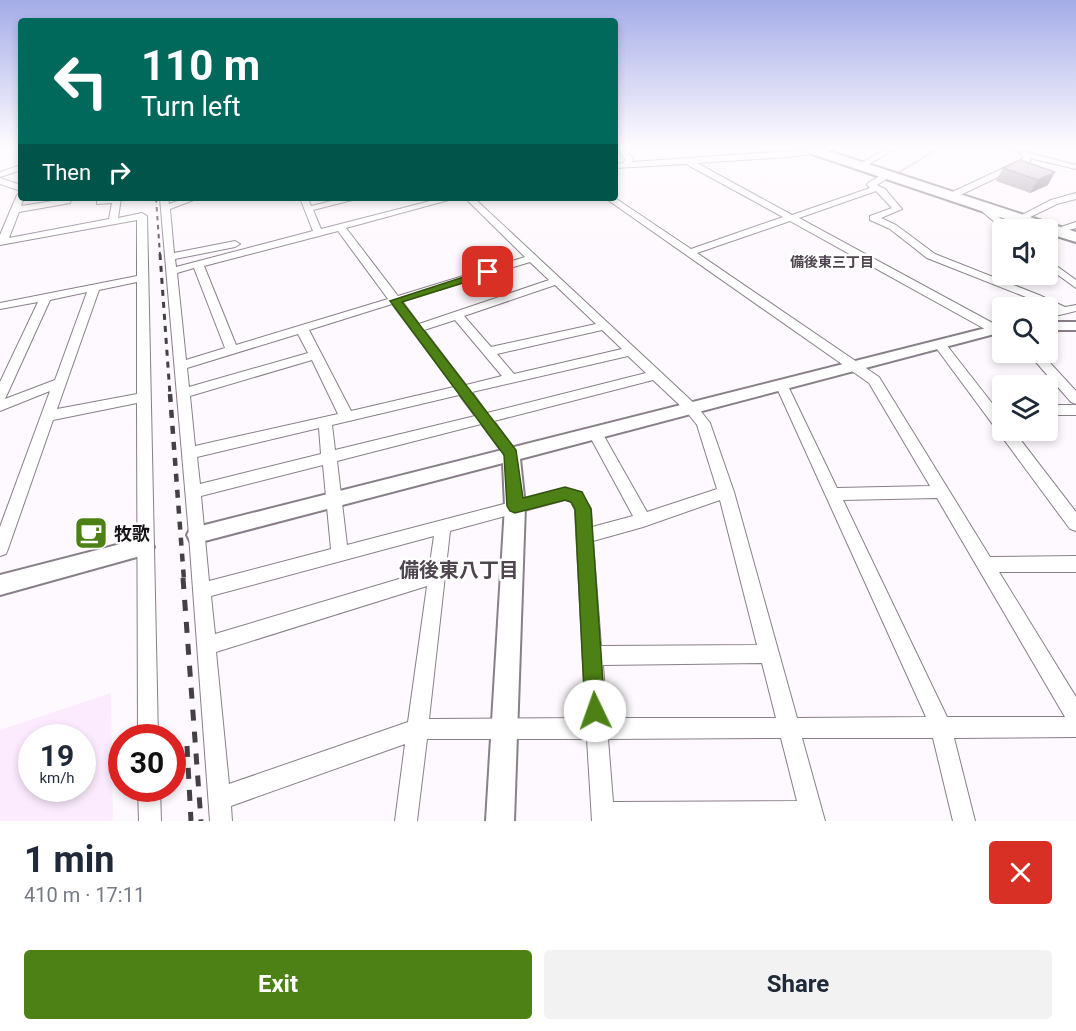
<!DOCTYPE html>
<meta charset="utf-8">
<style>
body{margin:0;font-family:Roboto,"Noto Sans JP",sans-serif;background:#f2f2f3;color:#1f2937;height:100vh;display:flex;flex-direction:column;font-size:22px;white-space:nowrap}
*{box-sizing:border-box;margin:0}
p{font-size:20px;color:#747a83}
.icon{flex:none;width:33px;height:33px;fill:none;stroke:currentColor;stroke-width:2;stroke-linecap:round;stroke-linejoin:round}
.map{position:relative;height:821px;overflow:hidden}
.sheet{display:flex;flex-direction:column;background:#fff;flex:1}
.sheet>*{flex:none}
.hud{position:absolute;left:18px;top:18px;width:600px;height:183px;border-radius:6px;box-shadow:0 3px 9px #0003;background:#00695c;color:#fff;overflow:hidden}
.fabs{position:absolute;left:992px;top:219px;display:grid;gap:12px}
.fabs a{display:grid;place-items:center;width:66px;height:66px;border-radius:6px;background:#fff;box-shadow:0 3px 9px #0003;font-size:30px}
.speed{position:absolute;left:18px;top:724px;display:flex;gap:12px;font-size:30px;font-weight:700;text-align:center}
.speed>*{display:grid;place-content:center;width:78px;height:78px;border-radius:50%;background:#fff;box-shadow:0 3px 9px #0003;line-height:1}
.speed small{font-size:15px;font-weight:400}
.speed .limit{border:9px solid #d22;background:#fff;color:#111}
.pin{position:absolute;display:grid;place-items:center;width:51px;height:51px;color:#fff;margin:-26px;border-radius:12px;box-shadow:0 3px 9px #0006}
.me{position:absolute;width:66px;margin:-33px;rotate:357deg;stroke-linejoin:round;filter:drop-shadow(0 0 4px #0008)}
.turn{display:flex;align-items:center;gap:21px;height:126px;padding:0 24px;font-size:27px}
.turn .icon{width:78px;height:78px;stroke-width:2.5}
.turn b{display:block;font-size:42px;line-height:51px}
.then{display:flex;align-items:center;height:57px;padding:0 24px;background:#0003;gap:12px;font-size:22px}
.round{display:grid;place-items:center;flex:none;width:63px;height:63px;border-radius:6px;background:#f2f2f3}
.headline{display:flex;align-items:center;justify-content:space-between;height:102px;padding:0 24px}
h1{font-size:36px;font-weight:700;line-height:45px}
.cta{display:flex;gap:12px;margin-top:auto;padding:12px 24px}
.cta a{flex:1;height:69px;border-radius:6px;background:#4d8115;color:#fff;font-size:24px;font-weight:700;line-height:69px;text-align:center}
.cta a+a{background:#f2f2f3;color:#1f2937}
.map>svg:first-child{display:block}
</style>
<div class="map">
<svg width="1076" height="821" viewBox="0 0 1076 821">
<rect width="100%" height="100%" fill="#fef9fe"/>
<path fill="#fcebfe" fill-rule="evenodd" d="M111 693 113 821H0V730ZM32 738H82V789H32Z"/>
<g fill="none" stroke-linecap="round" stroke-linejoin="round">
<path stroke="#dea0e7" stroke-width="2" d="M893 176 939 148"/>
<g stroke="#897f8a" stroke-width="2">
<path id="minor" d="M617 148H625L633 158 632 162 818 149V153L788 157 697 163 792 215 870 188 867 185 868 183 884 173H890V177L877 185 885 189 902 209 881 218 896 225 935 254 1039 295 1065 307 1076 305V311L1047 318V312L1053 310 1031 299 927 258 890 229 870 220V216L892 208 876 191 799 218 1000 327 1002 330 1000 333H992L790 221 697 253 879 377 990 557 1076 556V572H999L1076 697V737L954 738 975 821H953L933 738H802L825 821H592L587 739H427L417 821H395L405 744 231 806 232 821H210L189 535 160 198H168L169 204 186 198H199L170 209 174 253 235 241 240 244 235 247 175 259 176 267 313 231 300 198H308L311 206 344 198H360L313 210 321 229 442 198H456L346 228 398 296 525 257 465 198H474L696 405 710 423 734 492 797 718 926 717 776 386 777 383H787L788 386 837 488 930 486 869 383 605 198H615L691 249 783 217 686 164 615 168V164L624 163 625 159ZM338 231 388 299 236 345 204 266ZM530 262 549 280 419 324 402 301ZM194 268 225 348 186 360 177 273ZM555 285 596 324 491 347 464 316ZM392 304 454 387 351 411 309 330ZM455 320 502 376 466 385 424 330ZM602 330 622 349 514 374 497 354ZM298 334 308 353 189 387 187 368ZM628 356 646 373 487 413 472 392ZM312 360 338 414 195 446 190 396ZM653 380 686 411 697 425 717 489 647 512 600 429H590L588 433 633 516 592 527 591 509 581 493 565 488 347 545 337 461 481 424 506 458H516L518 454 494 421ZM459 395 475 416 335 450 332 425ZM319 428 321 454 200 484 197 457ZM323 465 331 549 209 581 201 496ZM937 498 1065 717H947L843 500ZM565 500 571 502 575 510 586 718 429 719 450 531ZM720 500 757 645 601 646 593 541 643 527ZM434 536 429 570 215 634 211 596ZM427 586 408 722 229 784 216 652ZM762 663 776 718H607L603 665ZM781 738 797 801 613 802 608 739Z
M887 148H896L863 168 856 166Z
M1011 148H1021L1029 153 1076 165V169L1030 158V162L954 198H948V194L1023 159 1021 153Z
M21 165V170L0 177V172Z
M0 178 21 185V191L0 184Z
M21 192V198H24L21 206 72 198 70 203 19 212 9 238 109 219 112 203 97 204V198H121L118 218 142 213 147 216 158 738H138L137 403 53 420 8 549 6 554 0 556V527L50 391 0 411V401L3 400 0 401V382L38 302 0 309V303L137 276V220L0 245V235L17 195ZM137 282V394L57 409 99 290ZM87 292 55 380 5 399 50 300Z
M1076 193V199L1057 204 1024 220 1016 218 1051 200Z
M981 203 984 204 1014 230H1004L978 208 977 206Z
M1076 222V228L1057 233 1052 230Z
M1047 259 1076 280V288L1047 267Z
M941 342 945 343 1002 416V430H1013L1076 512V531L1070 529 937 349 935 346 937 343Z
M1027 352H1040L1076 391V404L1071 402Z
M1047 405H1076V415H1047Z
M138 789H160L161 821H139Z"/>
</g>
<g stroke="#897f8a" stroke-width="4">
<path id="tertiary" d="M1047 322H1076V330H1047Z
M1002 324V332L520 459 525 506 514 821H486L505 506 503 463 197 543 190 541 187 535 190 529 197 527Z
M144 538 151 541 154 547 151 553 0 595V575Z"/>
</g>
<g stroke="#897f8a" stroke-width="4">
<path id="trunk" d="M801 148H819L1076 232V242L1047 233V230H1038L803 151Z"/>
</g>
<use href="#minor" fill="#fff" fill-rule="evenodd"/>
<use href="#tertiary" fill="#fff" fill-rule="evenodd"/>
<use href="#trunk" fill="#fff" fill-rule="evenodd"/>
<path stroke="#444045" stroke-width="2" stroke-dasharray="4.5 4.5" stroke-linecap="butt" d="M156 198 160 255"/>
<path stroke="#444045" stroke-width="3" stroke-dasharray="6 6" stroke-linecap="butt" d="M160 254 170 395"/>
<path stroke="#444045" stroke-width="4.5" stroke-dasharray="8 8" stroke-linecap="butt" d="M170 394 184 580"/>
<path stroke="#444045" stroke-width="5" stroke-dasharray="11 11" stroke-linecap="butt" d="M183 578 201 821
M187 746 191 821"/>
</g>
<path fill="#aca3ad" d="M1020 160 1048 185 1030 193 996 181 1003 168Z"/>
<path fill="#8c848d" d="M1055 172 1048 185 1030 193 1038 180Z"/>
<path fill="#c8bdc9" stroke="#8c848d" stroke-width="1.5" d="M1020 160 1055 172 1038 180 1003 168Z"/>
<linearGradient id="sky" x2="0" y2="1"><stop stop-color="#a4ace8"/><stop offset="0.56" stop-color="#fffcff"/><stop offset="1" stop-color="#fffcff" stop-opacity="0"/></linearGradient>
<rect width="1076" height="263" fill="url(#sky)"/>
<path fill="#4d8115" stroke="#32540e" stroke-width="1.5" d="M488 269 492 270V274L402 302 516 450 523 498 565 487 582 492 591 509 605 711 602 718 595 721 588 718 585 711 575 509 571 502 565 500 515 513 510 511 507 506 504 455 390 301Z"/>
<defs>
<g id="cafe-square" transform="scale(1.725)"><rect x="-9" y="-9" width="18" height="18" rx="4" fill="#4d8115" stroke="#fff"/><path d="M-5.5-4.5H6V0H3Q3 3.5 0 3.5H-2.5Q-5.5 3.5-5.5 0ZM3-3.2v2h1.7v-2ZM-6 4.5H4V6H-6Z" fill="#fff"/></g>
</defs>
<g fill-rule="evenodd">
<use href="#cafe-square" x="91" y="533"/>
</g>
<g text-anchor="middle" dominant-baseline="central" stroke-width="5" stroke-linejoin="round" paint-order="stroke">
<g font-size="14" font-weight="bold" fill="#4e454f" stroke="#fff">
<text x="832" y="262">備後東三丁目</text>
</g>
<g font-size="18" font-weight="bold" fill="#171318" stroke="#fff" text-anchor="start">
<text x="114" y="533">牧歌</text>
</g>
<g font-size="20" font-weight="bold" fill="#4e454f" stroke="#fff">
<text x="459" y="570">備後東八丁目</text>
</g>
</g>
</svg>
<div class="fabs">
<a><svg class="icon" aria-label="sound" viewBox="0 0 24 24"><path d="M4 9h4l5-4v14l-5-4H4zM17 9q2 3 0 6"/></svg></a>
<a><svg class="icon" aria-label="search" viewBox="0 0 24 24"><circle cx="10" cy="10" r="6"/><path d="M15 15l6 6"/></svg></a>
<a><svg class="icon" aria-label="layers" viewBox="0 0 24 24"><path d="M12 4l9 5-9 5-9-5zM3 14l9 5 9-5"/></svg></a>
</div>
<div class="speed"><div>19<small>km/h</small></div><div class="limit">30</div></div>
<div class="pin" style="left:488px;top:272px;background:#d93025"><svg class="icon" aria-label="arrive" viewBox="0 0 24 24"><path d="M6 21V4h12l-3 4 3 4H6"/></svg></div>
<svg class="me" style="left:595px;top:711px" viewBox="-20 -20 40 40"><circle r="19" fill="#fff"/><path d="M0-13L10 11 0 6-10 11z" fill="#4d8115"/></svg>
<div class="hud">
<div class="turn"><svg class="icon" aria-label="left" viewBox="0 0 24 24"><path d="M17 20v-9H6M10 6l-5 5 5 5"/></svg><div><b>110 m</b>Turn left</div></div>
<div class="then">Then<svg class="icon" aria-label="right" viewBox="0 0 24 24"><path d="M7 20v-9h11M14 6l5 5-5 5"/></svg></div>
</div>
</div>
<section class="sheet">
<div class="headline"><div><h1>1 min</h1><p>410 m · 17:11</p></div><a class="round" style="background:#d93025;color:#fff"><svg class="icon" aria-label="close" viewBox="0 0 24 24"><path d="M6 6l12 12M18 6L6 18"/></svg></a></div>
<div class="cta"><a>Exit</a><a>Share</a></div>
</section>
